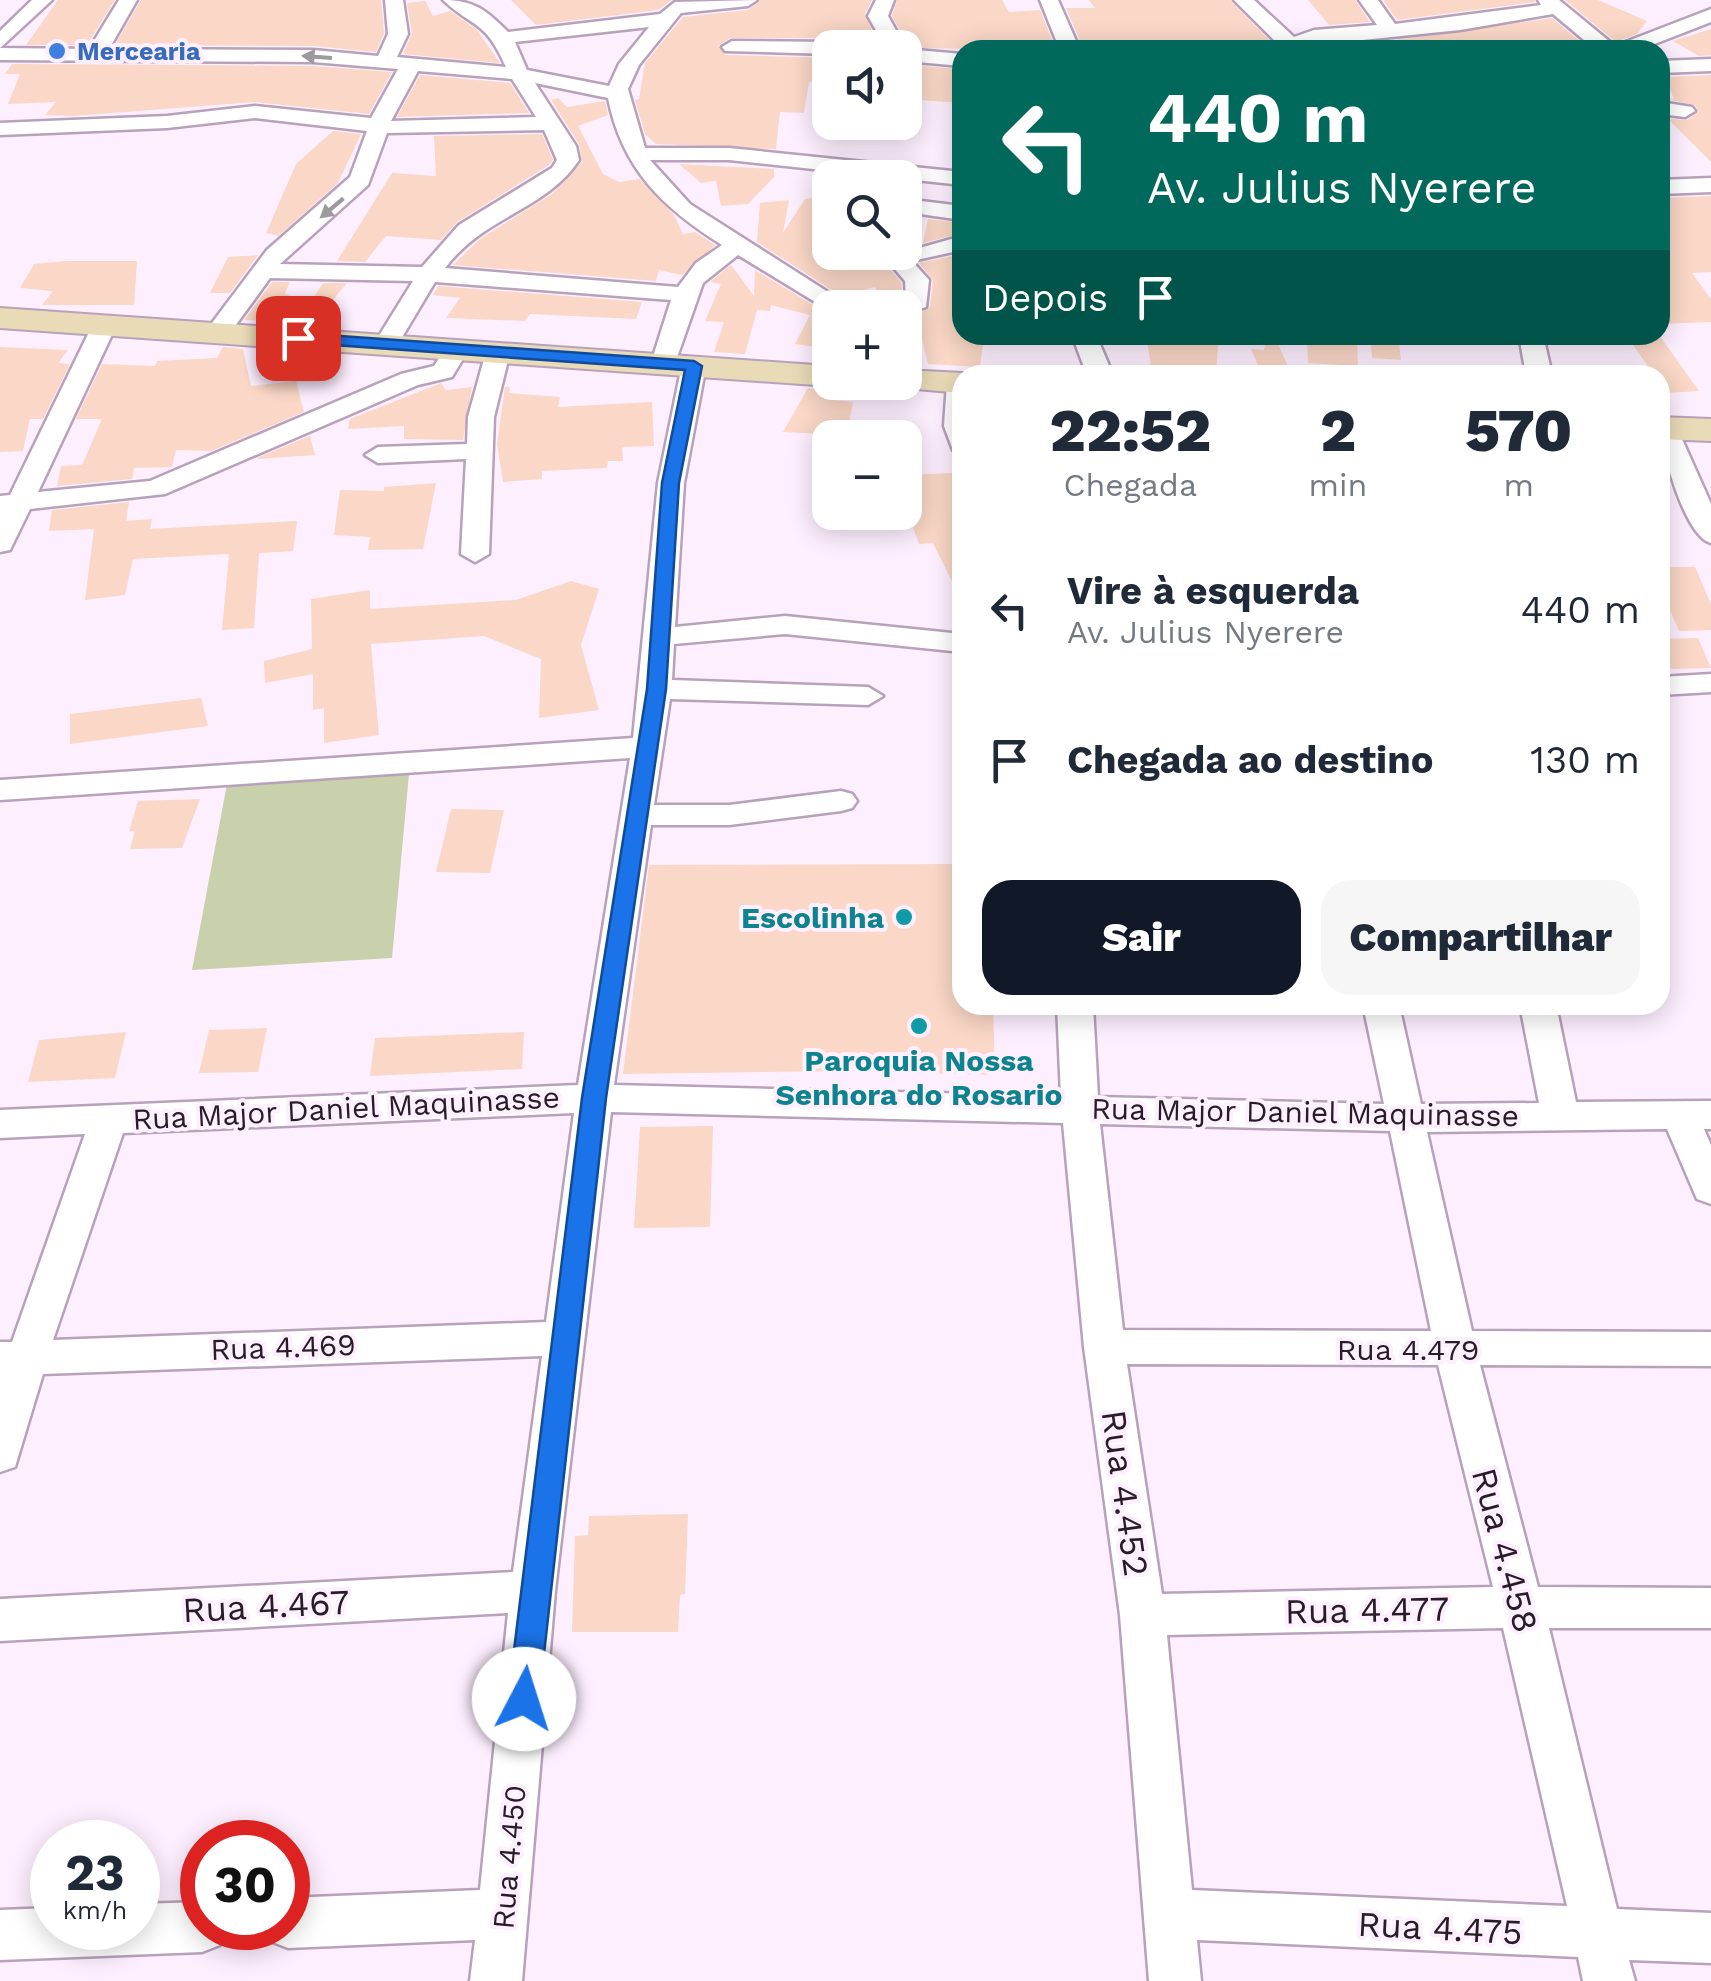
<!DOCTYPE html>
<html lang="pt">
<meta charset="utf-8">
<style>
body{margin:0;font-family:"Work Sans",sans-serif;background:#f6f6f7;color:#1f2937;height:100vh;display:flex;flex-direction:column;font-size:38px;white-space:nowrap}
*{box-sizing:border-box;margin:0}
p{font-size:32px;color:#747a83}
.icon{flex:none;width:55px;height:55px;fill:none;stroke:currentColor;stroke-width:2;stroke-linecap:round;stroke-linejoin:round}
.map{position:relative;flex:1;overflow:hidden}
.sheet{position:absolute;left:952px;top:365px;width:718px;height:650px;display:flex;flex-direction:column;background:#fff;border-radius:30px;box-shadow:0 5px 25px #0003}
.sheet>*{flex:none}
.top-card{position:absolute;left:952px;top:40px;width:718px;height:305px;border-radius:30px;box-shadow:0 5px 25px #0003;background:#00695c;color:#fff;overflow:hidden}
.buttons{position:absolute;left:812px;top:30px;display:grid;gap:20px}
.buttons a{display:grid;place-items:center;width:110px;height:110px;border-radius:20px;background:#fff;box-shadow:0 5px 25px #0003;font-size:50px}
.speed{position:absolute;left:30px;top:1820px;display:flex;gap:20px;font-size:50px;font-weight:700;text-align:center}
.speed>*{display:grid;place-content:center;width:130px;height:130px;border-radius:50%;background:#fff;box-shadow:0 5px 25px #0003;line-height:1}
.speed small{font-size:25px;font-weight:400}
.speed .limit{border:15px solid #d22;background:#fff;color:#111}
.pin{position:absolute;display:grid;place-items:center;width:85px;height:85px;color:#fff;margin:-42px;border-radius:20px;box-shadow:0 5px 15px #0006}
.me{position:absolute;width:110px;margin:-55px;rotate:5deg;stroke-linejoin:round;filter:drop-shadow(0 0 8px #0008)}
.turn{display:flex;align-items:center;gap:35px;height:210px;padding:0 30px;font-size:45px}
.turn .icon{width:130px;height:130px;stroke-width:2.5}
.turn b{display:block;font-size:70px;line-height:85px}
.then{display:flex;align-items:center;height:95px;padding:0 30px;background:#0003;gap:20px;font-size:38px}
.eta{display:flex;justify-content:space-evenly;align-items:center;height:170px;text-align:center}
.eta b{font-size:60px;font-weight:800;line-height:70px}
.primary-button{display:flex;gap:20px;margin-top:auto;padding:20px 30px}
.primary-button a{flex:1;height:115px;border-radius:30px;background:#111827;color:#fff;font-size:40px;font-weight:800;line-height:115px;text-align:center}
.primary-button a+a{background:#f6f6f7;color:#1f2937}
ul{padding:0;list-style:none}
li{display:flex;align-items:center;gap:30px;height:150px;padding:0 30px}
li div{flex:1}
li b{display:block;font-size:38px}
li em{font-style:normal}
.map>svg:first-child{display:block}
</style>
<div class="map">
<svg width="1711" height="1981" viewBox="0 0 1711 1981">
<rect width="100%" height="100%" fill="#feefff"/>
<path fill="#c8d0ac" d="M409 774 392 958 192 970 227 784Z"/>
<path fill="#fad7c6" d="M58 0H115L87 45H26Z
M141 0H381L384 33 376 52 313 46 115 45Z
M511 0H672L658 10 536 25Z
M761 0H872L865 14 874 35 872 48H848L834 38H730L718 46 725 55 830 58V84L809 82 804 113 780 112 776 149 656 144 645 134 635 100 639 99 645 63 683 17 748 10Z
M897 0H1002L1009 12 1040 10 1056 50 900 48 901 32 892 16Z
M1089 0H1230L1271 42 1202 44 1207 50H1138L1125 41 1084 50 1066 8H1095Z
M1308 0H1355L1370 22 1329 25Z
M1383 0H1534L1535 2 1397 20Z
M1565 0H1598L1647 21 1637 34 1616 42Z
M425 1 433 16 450 11 476 29 500 63 403 54 412 33 407 3Z
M1552 18 1588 48 1568 50 1560 42 1492 50H1392L1388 41Z
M1711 29V55L1699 56 1673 41Z
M12 64 313 66 392 72 369 114 255 102 72 116 45 115 56 102 8 104 20 74H5Z
M905 65 962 69V103L905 99 915 72H905Z
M420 75 510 83 529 113 397 117Z
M1711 75V162L1668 119 1687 120 1699 112 1695 105 1662 98 1674 99 1665 77Z
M558 98 567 107 605 101 608 115 578 126 603 174 619 182 640 179 674 215 683 234 695 232 715 245 682 275 659 270 656 281 453 265 480 239 552 194 582 162 579 144 551 100Z
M333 131 361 134 338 183 278 236 266 233 296 164Z
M542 134 553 160 549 165 457 222 441 240 386 236 365 262 337 261 392 173 436 176 434 136Z
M679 164 774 169V177L748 204 721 206 716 181 701 183Z
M1711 196V272L1692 273 1711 299V322L1660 324V198Z
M821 197 830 219V259L878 256 901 282 902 295 879 297 875 287 841 296 757 242 760 203 789 200 783 233 805 199Z
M928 219 962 223V233L923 243Z
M962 254V335H984L980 367 928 364 916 314 930 307 933 280 919 263Z
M258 255 230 293H210L228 257Z
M66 261H137L134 305H42L53 291 20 288 34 264Z
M731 265 754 296 755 270 830 315V362L819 361 824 348 795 344 810 315 771 305 770 311 757 310 745 354 714 352 724 322 705 321 721 284 710 282Z
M272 282H290L285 293 291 297 277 321 244 320Z
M323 283H347L323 312 310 303Z
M438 286 642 302 636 319 530 314 525 321 446 318 460 298 433 295Z
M1146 335H1209L1210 345H1218L1216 375 1152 372Z
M1267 335H1274L1292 375H1262L1251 349 1264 350Z
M1370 335H1398L1401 360 1372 358Z
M1626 335H1659L1699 391 1666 393 1660 375H1654Z
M1307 337 1357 340 1358 366 1308 363Z
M0 347 68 350 58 363 70 364 43 419H30L23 451 0 452Z
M223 347 243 349 251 386 296 381 304 412 211 451 176 450 172 467 134 468 132 479 57 486 61 466 82 465 102 419H76L102 364 155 366 157 361 217 358Z
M441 383 446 390 472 387 463 440 404 439V426L348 429 350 419Z
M505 387H510L509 393 560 397 558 407 652 402 654 446 622 447 623 461H608L607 468 542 471V479L503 482 497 444Z
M808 388 830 390 832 400 853 402 848 428 830 427 821 434 783 432Z
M310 436 315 455 257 459V458Z
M952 473 955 511 962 510V602L933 543 919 544 909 516 905 480V475Z
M436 483 423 549 368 550 370 537 334 535 340 490 384 491V487Z
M129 502 126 521 152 519 150 529 297 521 293 551 259 553 254 628 222 630 229 554 133 559 125 595 85 600 94 529 49 531 52 510Z
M1660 567H1695L1711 604V630L1679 631 1660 588Z
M571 581 599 589 581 645 599 710 539 718 541 659 484 636 371 644 379 735 324 743V708L313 710V674L265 683 264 661 312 649 311 599 370 590V609L516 600Z
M1698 638 1711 668 1671 669 1660 639Z
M201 698 208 726 70 744V714Z
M200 799 182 848 130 849 135 831H129L138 801Z
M451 809 504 810 490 873 436 872Z
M962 864V1005H993L995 1075 844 1071 623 1074 649 865Z
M267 1028 258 1072 199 1073 209 1030Z
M126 1032 115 1078 28 1082 39 1040Z
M524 1032 522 1069 370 1076 375 1038Z
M713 1126 710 1227 634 1228 640 1127Z
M688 1514 685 1594 680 1595 678 1632H572L575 1536 588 1535 589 1516Z"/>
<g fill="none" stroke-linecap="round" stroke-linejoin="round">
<g stroke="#b8a1ba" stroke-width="5">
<path id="minor" d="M32 0H52L0 48V31Z
M119 0H137L109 49 313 50 378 56 388 34 385 0H403L408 34 397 57 506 67C485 19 474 29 443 0 474 0 486 10 508 32L660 14 675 2 757 0 748 6 681 13 639 65 628 89 645 148H729L962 172V185L729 160H650L690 204 853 308H830V311L738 255 703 283 675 363 663 370 651 363 671 300 435 282 395 349 386 351 374 344 413 281 270 278 227 337 218 339 206 332 209 327 267 250 350 177 367 131 255 118 167 128 0 135V123L167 116 255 106 371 118 398 69 313 62 0 60V48L89 49ZM649 27 619 64 609 86 527 70 515 42ZM418 71 512 79 536 117 391 121ZM535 83 608 98C622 169 663 208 722 245L696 263 678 287 445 268C485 215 545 211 579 160L576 146ZM544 130 557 160 552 168 459 225 422 267 280 264 368 185 387 133Z
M876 0H894L888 16 898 34 896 48H876L878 34 868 16Z
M1040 0H1058L1080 50H1060Z
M1234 0H1254L1294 37 1314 30 1377 25 1359 0H1378L1395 24 1541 5 1538 0H1559L1615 46 1711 9V22L1639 50H1596L1553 14 1460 30 1265 50 1277 43Z
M732 41 834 42 844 48H830V54L725 51 722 47Z
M905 49 962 54V66L905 61Z
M1711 59V71L1660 73V61Z
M1660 102 1692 107 1695 111 1685 117 1660 114Z
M1711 178V192L1660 194V180Z
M921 201 962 206V220L913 213 910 208Z
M962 236V250L912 261 929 280 926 307 905 314V308H890L906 298 905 281 880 252H905Z
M105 317 117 324 38 492 150 481 401 374 434 366 448 344 457 342 469 349 452 377 418 385 165 494 30 509 10 550 0 552V496L10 495 93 324Z
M1072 335H1096L1113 375H1087Z
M1519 335H1543L1552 375H1526Z
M498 345 510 352 494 417 489 554 475 562 461 554 466 459 378 463 365 455 378 447 467 444 468 417 486 352Z
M694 358 706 365 684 483 675 627 785 616 962 634V652L785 634 674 644 672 680 868 687 883 696 868 705 670 699 654 805H729L841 791 852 794 857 801 852 808 841 811 729 825H651L614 1085 1061 1096 1057 1005H1093L1098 1097 1384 1104 1363 1005H1399L1421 1104 1539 1103 1520 1005H1556L1576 1102 1711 1101V1129H1704L1711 1145V1204L1697 1199 1667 1129 1427 1132 1472 1331 1711 1332V1366L1480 1365 1538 1587 1711 1588V1628H1549L1617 1909 1711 1913V1963L1629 1960 1635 1981H1583L1578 1957 1197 1940 1201 1981H1149L1120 1615 1084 1347 1063 1123 611 1112 555 1591 522 1981H470L475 1940 288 1948 270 1941 265 1928H288V1898L480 1890 508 1613 0 1641V1599L513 1572 542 1356 43 1374 15 1467 0 1472V1342H12L85 1134 0 1138V1110L578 1085 630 758 0 800V780L633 738 658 483 682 365ZM574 1113 546 1322 53 1340 123 1133ZM1100 1124 1390 1131 1431 1331 1123 1330ZM1127 1364 1438 1365 1493 1587 1162 1594ZM1503 1628 1567 1906 1192 1890 1167 1635Z
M960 375 962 376V452L953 450 944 426 947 383Z
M1660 421 1673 423 1677 428 1711 504V543C1685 537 1660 447 1660 421Z
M1711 674V692L1660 695V677Z
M202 1902V1928H227L220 1945 202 1952 0 1960V1910L52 1908V1928H138V1904Z"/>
</g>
<g stroke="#b8a1ba" stroke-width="4">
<path id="secondary" d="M0 308 830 366V382H842L830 386 0 328Z
M905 370 962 373 971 375H962V393L893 387 890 382H905Z
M1660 417 1711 419V441L1660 439Z"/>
</g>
<use href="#minor" fill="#fff" fill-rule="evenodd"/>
<use href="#secondary" fill="#eadbb8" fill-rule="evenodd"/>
</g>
<defs><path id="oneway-solid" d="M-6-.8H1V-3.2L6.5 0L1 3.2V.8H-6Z" transform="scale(2.5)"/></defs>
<g fill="#9d999e">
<use href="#oneway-solid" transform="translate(317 57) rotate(-176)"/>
<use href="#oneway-solid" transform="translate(332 208) rotate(140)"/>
</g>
<path fill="#1a73e8" stroke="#114b97" stroke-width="2.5" d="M298 333 694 361 702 366 679 483 666 689 606 1098 539 1699 534 1709 524 1713 513 1709 508 1699 582 1098 647 689 662 483 685 370 292 342V335Z"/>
<circle fill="#3f7fe0" stroke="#feefff" stroke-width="4" cx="57" cy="51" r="10"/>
<g fill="#0f9aa8" stroke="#feefff" stroke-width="4">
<circle cx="904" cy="917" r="10"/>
<circle cx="919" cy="1026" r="10"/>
</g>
<g text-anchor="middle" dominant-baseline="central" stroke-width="8" stroke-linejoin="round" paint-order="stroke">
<g font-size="25" font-weight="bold" fill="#366cbe" stroke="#feefff" text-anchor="start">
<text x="77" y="51">Mercearia</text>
</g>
<g font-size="30" font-weight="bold" fill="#0d838f" stroke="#feefff" text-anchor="end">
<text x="884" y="917">Escolinha</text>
<text x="919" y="1060" text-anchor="middle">Paroquia Nossa<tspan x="919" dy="34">Senhora do Rosario</tspan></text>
</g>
<g font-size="30" fill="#261d27" stroke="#feefff">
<text transform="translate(346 1108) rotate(-3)">Rua Major Daniel Maquinasse</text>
<text transform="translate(1305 1112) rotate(1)">Rua Major Daniel Maquinasse</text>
<text transform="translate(283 1347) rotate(-2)">Rua 4.469</text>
<text x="1408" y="1349">Rua 4.479</text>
<text transform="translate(509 1857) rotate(-85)">Rua 4.450</text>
</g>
<g font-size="35" fill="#261d27" stroke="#feefff">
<text transform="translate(1125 1493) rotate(82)">Rua 4.452</text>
<text transform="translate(1505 1550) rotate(75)">Rua 4.458</text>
<text transform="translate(266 1606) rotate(-3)">Rua 4.467</text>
<text transform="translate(1367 1610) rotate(-1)">Rua 4.477</text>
<text transform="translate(1440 1928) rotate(3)">Rua 4.475</text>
</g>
</g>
</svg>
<div class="buttons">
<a><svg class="icon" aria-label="sound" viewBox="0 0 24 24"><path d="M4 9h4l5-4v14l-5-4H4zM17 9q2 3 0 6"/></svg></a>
<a><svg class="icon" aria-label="search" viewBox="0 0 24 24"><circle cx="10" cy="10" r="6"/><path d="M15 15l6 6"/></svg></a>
<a>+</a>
<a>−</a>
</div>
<div class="speed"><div>23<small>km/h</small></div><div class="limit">30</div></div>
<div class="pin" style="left:298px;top:338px;background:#d93025"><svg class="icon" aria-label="arrive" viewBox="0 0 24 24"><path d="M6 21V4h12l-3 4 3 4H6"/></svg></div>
<svg class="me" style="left:524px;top:1699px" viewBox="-20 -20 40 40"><circle r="19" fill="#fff"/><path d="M0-13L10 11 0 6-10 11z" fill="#1a73e8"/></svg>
<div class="top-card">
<div class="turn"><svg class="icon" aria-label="left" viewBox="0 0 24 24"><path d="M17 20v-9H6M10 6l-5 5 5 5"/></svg><div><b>440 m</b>Av. Julius Nyerere</div></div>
<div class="then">Depois<svg class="icon" aria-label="arrive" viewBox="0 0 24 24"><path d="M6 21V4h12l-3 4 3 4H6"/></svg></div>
</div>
<section class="sheet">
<div class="eta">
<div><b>22:52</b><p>Chegada</p></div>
<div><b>2</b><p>min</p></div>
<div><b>570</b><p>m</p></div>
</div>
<ul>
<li><svg class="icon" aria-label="left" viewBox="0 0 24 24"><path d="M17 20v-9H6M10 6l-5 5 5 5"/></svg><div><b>Vire à esquerda</b><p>Av. Julius Nyerere</p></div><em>440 m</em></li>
<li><svg class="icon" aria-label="arrive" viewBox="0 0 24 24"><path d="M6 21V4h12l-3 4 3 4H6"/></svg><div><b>Chegada ao destino</b></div><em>130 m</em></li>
</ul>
<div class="primary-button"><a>Sair</a><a>Compartilhar</a></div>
</section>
</div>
